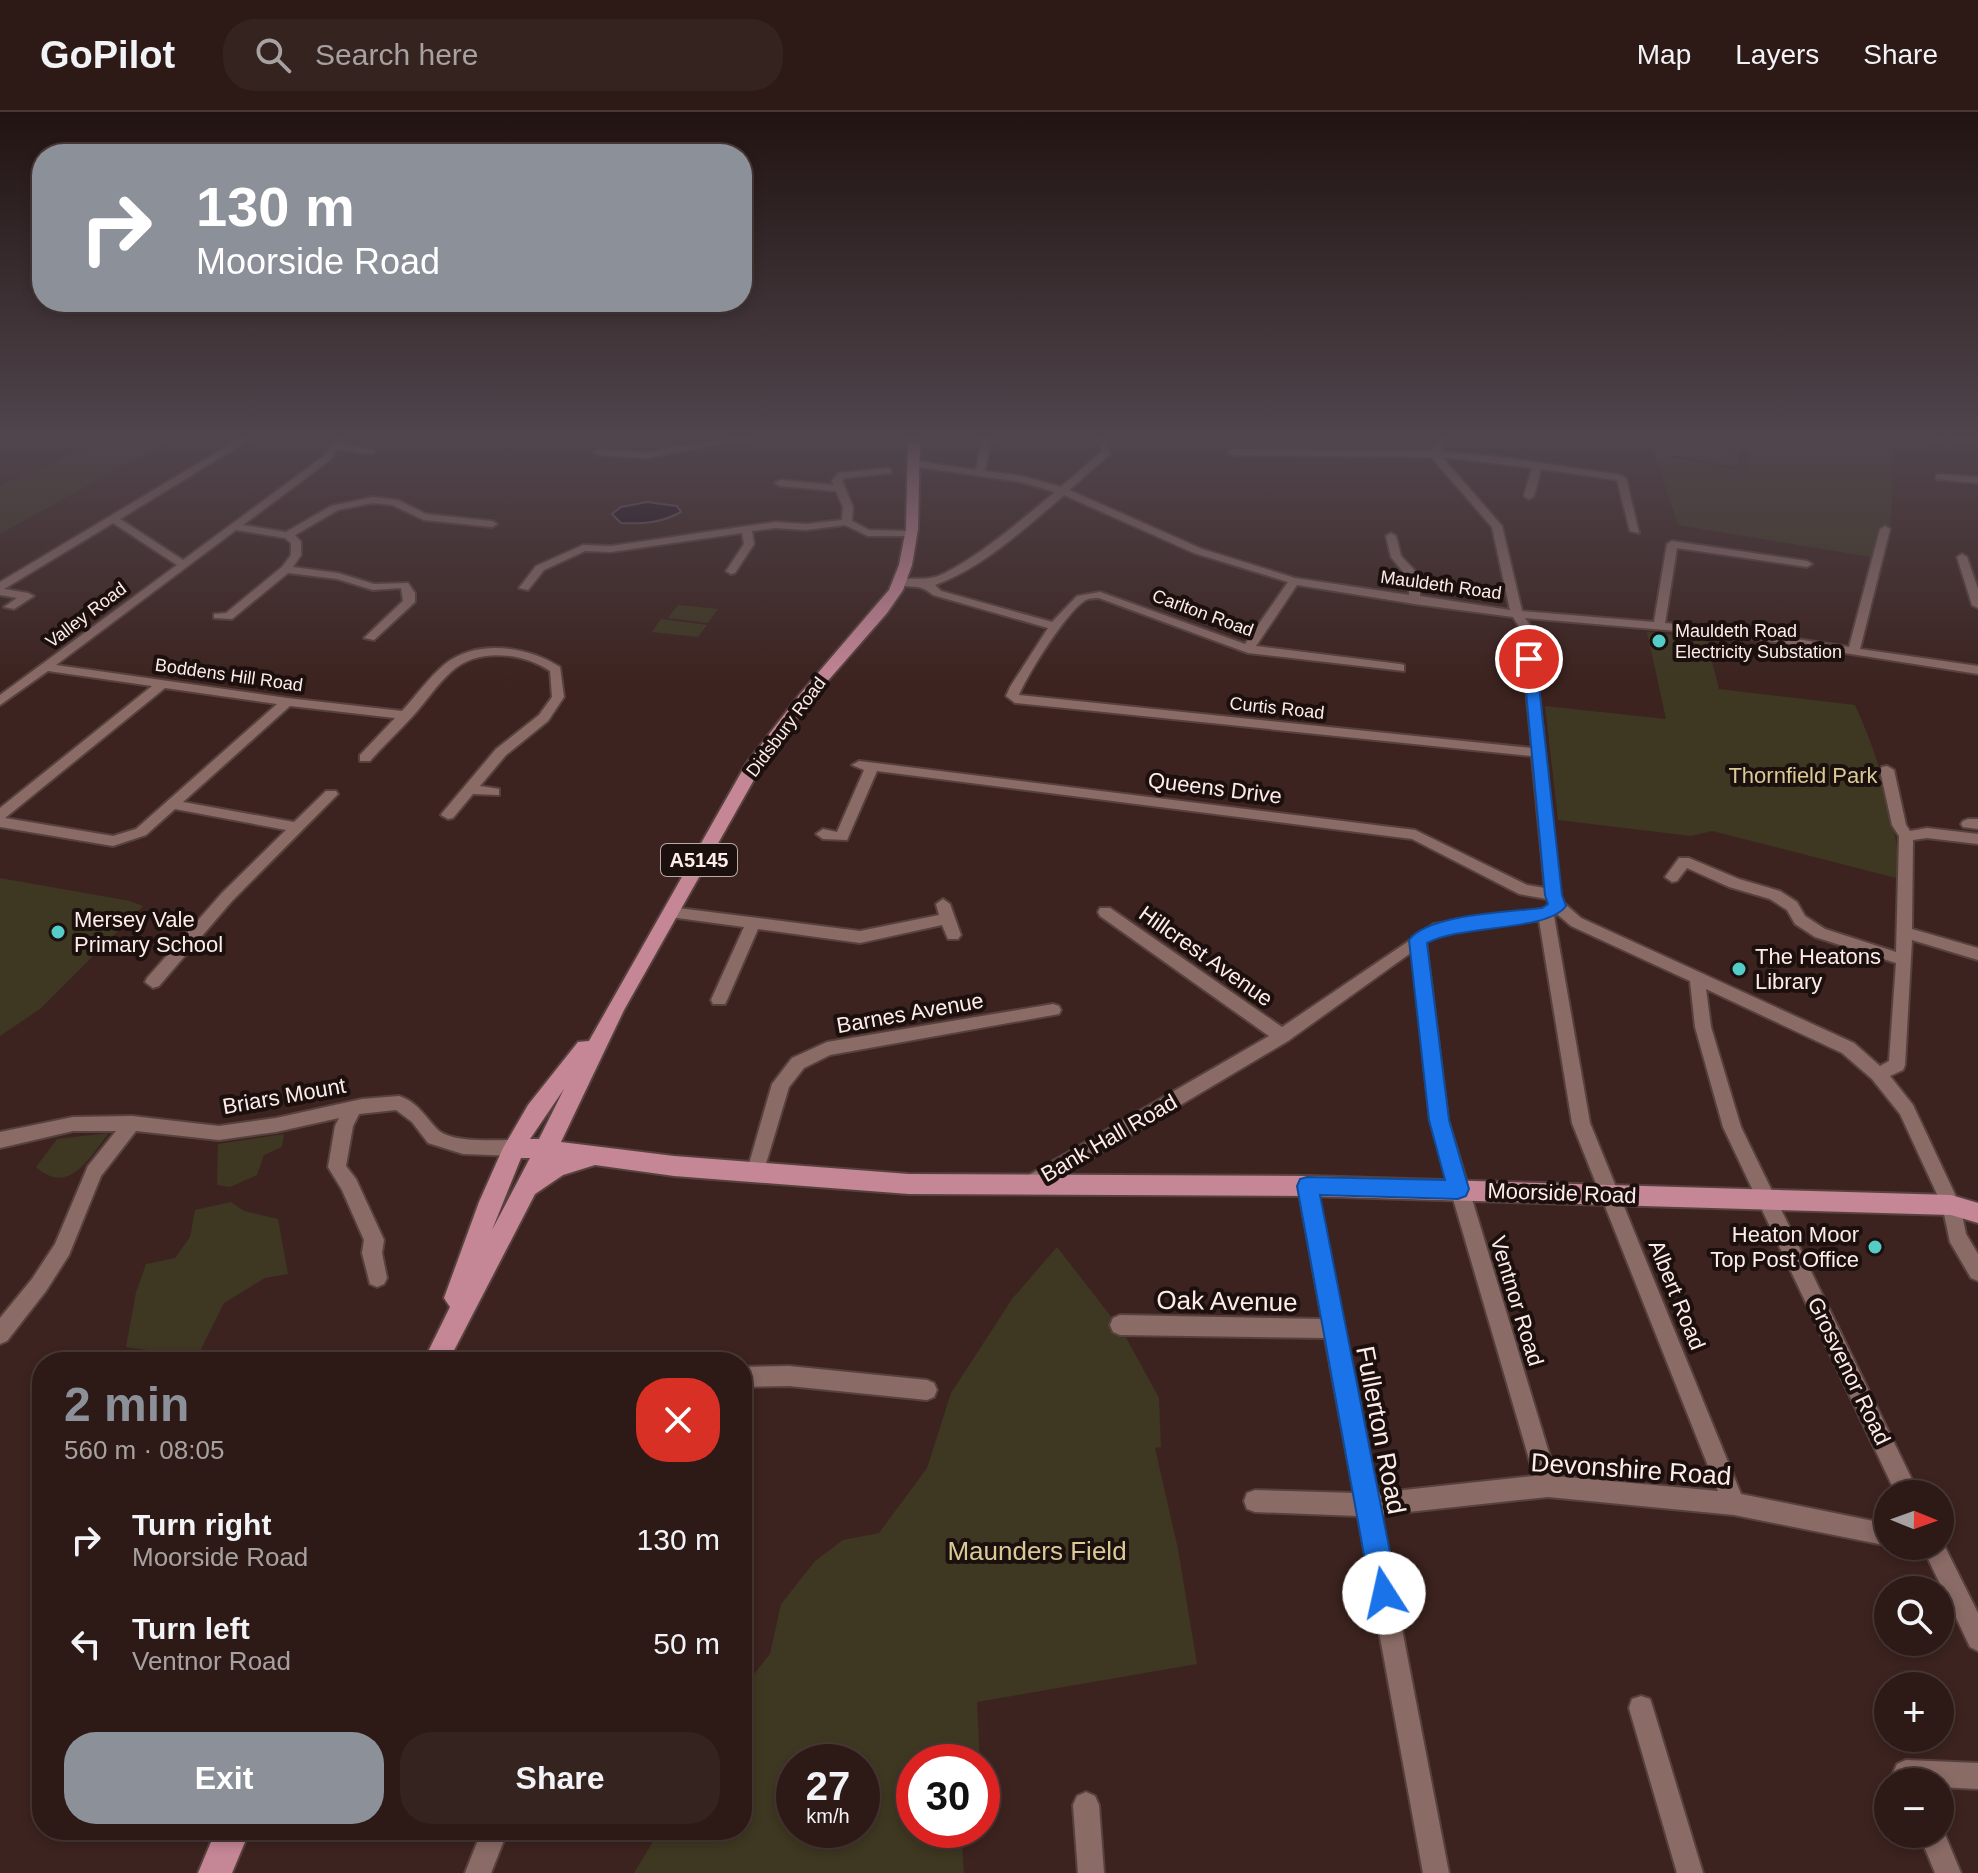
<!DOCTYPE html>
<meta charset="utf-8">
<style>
body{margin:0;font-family:Arial,sans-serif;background:#352320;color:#f1f3f6;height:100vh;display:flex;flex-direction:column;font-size:30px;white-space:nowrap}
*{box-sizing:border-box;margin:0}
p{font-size:26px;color:#a7a1a1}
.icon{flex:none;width:44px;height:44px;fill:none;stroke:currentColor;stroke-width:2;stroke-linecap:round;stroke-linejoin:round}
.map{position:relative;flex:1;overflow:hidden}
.details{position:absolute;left:32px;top:1240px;width:720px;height:488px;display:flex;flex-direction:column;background:#2d1a17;border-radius:32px;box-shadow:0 4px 12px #0003,0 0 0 2px #483836}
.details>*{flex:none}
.guide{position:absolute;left:32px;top:32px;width:720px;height:168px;border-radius:32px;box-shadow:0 4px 12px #0003,0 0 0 2px #483836;background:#8c9099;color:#fff;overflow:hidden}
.needle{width:52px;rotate:91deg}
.tools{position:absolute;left:1874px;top:1368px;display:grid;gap:16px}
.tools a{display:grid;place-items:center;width:80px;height:80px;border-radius:50%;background:#2d1a17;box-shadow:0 4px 12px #0003,0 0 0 2px #483836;font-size:40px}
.speed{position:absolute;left:776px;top:1632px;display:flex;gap:16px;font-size:40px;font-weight:700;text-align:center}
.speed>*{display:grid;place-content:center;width:104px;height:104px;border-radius:50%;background:#2d1a17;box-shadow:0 4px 12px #0003,0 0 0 2px #483836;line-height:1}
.speed small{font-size:20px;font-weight:400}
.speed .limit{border:12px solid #d22;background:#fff;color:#111}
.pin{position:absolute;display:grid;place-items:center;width:68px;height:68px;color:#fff;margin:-34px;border:4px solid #fff;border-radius:50%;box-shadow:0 2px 8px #0007}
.me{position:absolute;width:88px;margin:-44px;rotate:350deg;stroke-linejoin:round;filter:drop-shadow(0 0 6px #0008)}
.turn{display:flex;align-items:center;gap:28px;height:168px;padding:0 32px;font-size:36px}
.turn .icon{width:104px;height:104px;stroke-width:2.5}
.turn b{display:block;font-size:56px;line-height:68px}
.round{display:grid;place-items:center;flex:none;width:84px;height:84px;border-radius:32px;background:#352320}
.overview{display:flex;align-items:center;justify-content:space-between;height:136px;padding:0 32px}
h1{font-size:48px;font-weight:600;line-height:60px;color:#8c9099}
.primary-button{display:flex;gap:16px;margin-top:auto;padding:16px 32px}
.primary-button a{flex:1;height:92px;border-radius:32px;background:#8c9099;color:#fff;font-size:32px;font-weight:600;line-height:92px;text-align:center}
.primary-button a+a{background:#352320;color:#f1f3f6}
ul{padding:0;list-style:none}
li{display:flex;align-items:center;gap:24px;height:104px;padding:0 32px}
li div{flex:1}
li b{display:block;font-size:30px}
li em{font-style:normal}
header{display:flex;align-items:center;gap:48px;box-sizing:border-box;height:112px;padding:0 40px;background:#2d1a17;border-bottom:2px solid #483836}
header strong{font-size:38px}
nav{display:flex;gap:44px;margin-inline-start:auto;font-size:28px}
.search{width:560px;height:72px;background:#352320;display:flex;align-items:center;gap:20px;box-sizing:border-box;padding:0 28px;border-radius:32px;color:#a7a1a1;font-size:30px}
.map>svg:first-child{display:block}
</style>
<header>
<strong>GoPilot</strong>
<div class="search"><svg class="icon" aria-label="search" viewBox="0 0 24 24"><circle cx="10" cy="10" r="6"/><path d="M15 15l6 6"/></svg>Search here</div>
<nav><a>Map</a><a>Layers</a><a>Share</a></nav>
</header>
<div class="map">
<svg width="1978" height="1761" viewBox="0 0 1978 1761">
<rect width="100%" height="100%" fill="#3c231f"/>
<path fill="#3e3721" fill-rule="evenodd" d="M110 326H173L0 422V374Z
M1656 326 1739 338 1738 356 1680 344H1665L1746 360 1750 339 1672 326H1893C1891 356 1894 385 1890 415L1880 413 1871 445 1678 413 1654 340Z
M678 493 718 497 708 511 668 506Z
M661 507 707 513 698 525 652 520Z
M1647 520 1706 526 1719 577 1855 593C1881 650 1896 705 1900 767L1712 719 1691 724 1558 708 1545 594 1666 607Z
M0 766 130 789 143 794 40 897 0 924Z
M109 1021C90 1045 69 1085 36 1055L57 1027Z
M284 1022 282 1035 264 1043 257 1063 230 1075 217 1073 218 1032Z
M231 1090 244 1099 278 1107 288 1162 265 1166 224 1191 197 1245 126 1235 136 1180 146 1152 175 1146 190 1125 195 1098Z
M1057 1135 1123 1220 1159 1286 1161 1335 1155 1336 1178 1437 1197 1552 977 1590 980 1650H914V1718H961L964 1761H634L660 1718H742V1577L770 1542 781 1492 815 1449 843 1428 879 1421 927 1356 951 1281 1012 1187ZM794 1650H862V1718H794Z"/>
<path fill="#1c0c1d" stroke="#604f5a" stroke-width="2" d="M647 390 677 394 681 400C661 411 644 412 621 411L612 402 621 395Z"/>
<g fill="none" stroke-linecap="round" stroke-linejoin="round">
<g stroke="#57413e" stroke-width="4">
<path id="minor" d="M241 326H252L120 407 183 448 324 344 337 326H346L342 332 376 339 371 342 338 337 330 348 243 413 286 420 331 394 373 385 398 388 426 402 492 409 497 412 492 415 424 408 392 393 373 391 338 398 295 423 301 430V443L293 455 338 461 374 472 408 471 415 481V490L374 528 364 526 403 489 401 476 373 478 337 467 288 461 232 507 214 506V502L226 501 282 455 291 443V431L285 426 236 418 56 553 287 586 402 599C416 584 429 565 445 552 478 526 529 535 560 555L564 585 548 609 506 643 480 674 499 677V683L473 682 453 706 448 707 441 703 443 700 496 637 539 603 552 585 550 559C523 541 478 535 452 559 437 572 425 591 412 605 399 619 383 634 370 649H360V643L395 606 290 594 183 690 294 710 326 679H336L338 682 232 789 159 874 153 876 145 870 147 866 222 781 286 718 175 697 146 723 113 734 0 715V696L152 574 48 559 0 593V583L177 453 113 411 4 477 28 481 34 484 14 497 4 495 17 486 0 483V470ZM165 576 277 592 136 717 113 724 5 706Z
M732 326H752L647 346 598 343 593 340 598 337 647 340Z
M975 326H987L991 329 985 359 1022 364 1061 375 1102 339 1098 326H1106L1110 342 1069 378 1202 437 1295 466 1409 483V473H1397L1392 470 1397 467H1409L1391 445 1386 424 1391 421 1396 424 1401 444 1418 462 1420 470 1439 475 1434 478 1420 477V484L1510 498 1492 415 1431 345 1233 343 1228 340 1233 337 1431 339 1438 326H1446L1440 340 1493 344 1621 363 1626 366 1639 421 1630 419 1617 368 1541 357 1534 384 1529 387 1524 384 1532 356 1442 345 1502 414 1522 499 1654 510 1667 432 1672 429 1807 449 1812 452 1807 455 1677 436 1665 511 1736 518 1849 535 1880 417 1885 414 1890 417 1860 537 1978 554V562L1736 524 1525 506 1532 516 1560 783 1564 791 1581 806 1854 931 1880 954 1889 949 1896 851 1815 825 1795 812 1787 798 1770 787 1729 775 1687 756 1677 769 1672 770 1665 765 1679 746H1689L1739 767 1780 779 1797 790 1805 804 1825 817 1896 840 1899 724 1892 713 1880 658 1882 655 1887 654 1894 658 1906 713 1910 719 1927 716 1978 722V732L1927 726 1913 728 1912 817 1978 836V848L1912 828 1905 953 1903 958 1890 964 1913 993 1960 1093 1966 1122 1978 1142V1169L1971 1166 1950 1130 1942 1093 1900 1002 1872 967 1842 941 1706 877 1711 915 1741 1015 1919 1382H1896L1723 1015 1695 915 1690 869 1571 814 1557 802 1554 804 1590 1011 1741 1382 1888 1412 1889 1434 1734 1403 1548 1385 1380 1403 1449 1761H1423L1358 1404 1255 1400 1247 1397 1244 1389 1247 1381 1255 1378 1354 1381 1325 1226 1120 1223 1113 1220 1110 1213 1113 1206 1120 1203 1322 1207 1298 1074 1300 1068 1307 1066 1314 1068 1316 1074 1376 1381 1534 1364 1430 1008 1412 840 1288 929 1036 1079 1029 1081 1022 1079 1020 1073 1022 1067 1269 924 1100 804 1098 800 1100 796H1110L1282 915 1434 812 1542 797 1550 793 1547 787 1519 782 1412 727 877 659 847 728 823 727 816 722 823 717 837 720 864 658 852 653 859 649 1415 718 1527 773 1545 776 1532 644 1015 591 1006 584 1010 575 1048 516 933 483C917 469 909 479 895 470 906 463 925 471 943 462 984 441 1020 409 1055 380L1021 370 917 355 912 352 917 349 976 358 981 330ZM1064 383 1194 441 1288 470 1245 532 1100 480 1077 484 1052 510 941 479 935 473C983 456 1025 416 1064 383ZM1297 473 1415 492 1513 505 1520 516 1532 636 1019 583C1028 562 1068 497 1086 488 1090 486 1094 486 1099 486L1248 541 1404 559V553L1400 552 1256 534ZM1539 808 1572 1011 1718 1379 1556 1364 1448 1008 1426 830 1442 821Z
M1934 326H1943L1937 331 1932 328Z
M1947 326 1978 327V333Z
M888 356 891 357V361L844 366 842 369 853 395 852 409 869 418 910 419 915 422 914 424H868L845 413 806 418 775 416 752 419 754 432 735 461 731 462 726 459 744 432 742 421 611 440 585 439 544 458 528 478 519 476 536 454 583 433 611 434 775 410 806 412 842 408 843 395 836 379 780 374 775 371 780 368 834 373 832 369 838 361Z
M1939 362 1978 365V371L1936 367V363Z
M1962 442 1967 445 1978 477V496L1972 493 1957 445Z
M1968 707H1978V717L1963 715 1961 712 1963 709Z
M943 787 950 792 961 823 958 827H948L942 813 860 831 758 817 727 888 725 892H713L711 888 744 815 670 805 663 800 670 795 860 819 939 803 936 792Z
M1053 892 1059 894 1061 898 1059 902 830 943 804 956 789 975 762 1065 756 1067 750 1065 747 1059 772 972 792 946 827 930Z
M399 984C418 990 425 1005 438 1018 452 1031 496 1028 515 1028L521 1031 524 1036 521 1041 515 1044 463 1042 428 1031 412 1010 396 998 359 1002 353 1014 346 1054 356 1067 384 1128 382 1141 387 1166 384 1172 377 1175 370 1172 362 1141 364 1128 342 1078 328 1055 335 1014 339 1006 276 1020 219 1028 136 1019 101 1064 69 1143 46 1179 7 1229 0 1232V1206L32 1167 55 1132 88 1054 116 1019H73L0 1036V1020L73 1005 132 1004 219 1014 276 1006 362 987Z
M789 1254 927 1268 934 1271 937 1278 934 1285 927 1288 789 1274 742 1275V1255Z
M1940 1425 1978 1501V1539L1970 1535 1922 1434H1940Z
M1641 1584 1650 1587 1653 1596 1703 1761H1677L1629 1596 1632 1587Z
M1906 1648 1978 1651V1677L1940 1675V1670H1897L1893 1661 1897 1652Z
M1086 1680 1095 1684 1099 1693 1104 1761H1078L1073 1693 1077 1684Z
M1940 1712 1941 1713 1961 1761H1935L1919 1722H1940Z
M482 1718H508L491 1761H465Z"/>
</g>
<g stroke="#57413e" stroke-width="4">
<path id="major" d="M908 326H920L918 417 912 453 903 478 887 501 811 588 760 657 624 898 561 1030 674 1044 909 1062 1307 1064 1951 1083 1978 1091V1111L1951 1103 1307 1084 909 1082 674 1064 595 1053 563 1063 535 1082 448 1250H423L450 1195 444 1186 479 1090 503 1036 528 993 578 930 589 929 746 652 800 582 889 478 899 453 906 417ZM564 977 539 1027H530ZM521 1046H530L492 1118Z
M216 1718H250L232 1761H198Z"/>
</g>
<use href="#minor" fill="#8a6b66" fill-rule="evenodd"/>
<use href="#major" fill="#c58696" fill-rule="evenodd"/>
</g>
<linearGradient id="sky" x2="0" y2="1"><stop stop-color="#211311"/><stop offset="0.57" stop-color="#50454d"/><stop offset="1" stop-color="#50454d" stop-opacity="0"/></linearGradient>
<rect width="1978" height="572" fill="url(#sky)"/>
<path fill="#1a73e8" stroke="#114b97" stroke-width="2" d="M1529 543 1536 547 1562 783 1566 794C1547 820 1462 812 1427 831L1449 1008 1469 1077 1466 1084 1458 1087 1320 1083 1398 1481 1394 1490 1384 1494 1375 1490 1371 1481 1297 1074 1300 1067 1307 1065 1445 1068 1429 1008 1409 828C1428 802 1510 800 1542 796L1548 792 1545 783 1523 547Z"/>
<g fill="#54cdc8" stroke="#1b100e" stroke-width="3">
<circle cx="1659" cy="529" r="8"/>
<circle cx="58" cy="820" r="8"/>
<circle cx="1739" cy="857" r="8"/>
<circle cx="1875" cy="1135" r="8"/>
</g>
<g text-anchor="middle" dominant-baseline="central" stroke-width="8" stroke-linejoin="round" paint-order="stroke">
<g font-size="18" fill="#feece9" stroke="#1b100e">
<text transform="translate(1441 473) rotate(8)">Mauldeth Road</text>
<text transform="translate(1203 501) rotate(20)">Carlton Road</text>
<text transform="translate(86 503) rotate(-37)">Valley Road</text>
<text transform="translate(229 563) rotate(8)">Boddens Hill Road</text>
<text transform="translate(1277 596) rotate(6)">Curtis Road</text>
<text transform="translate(786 615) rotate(-53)">Didsbury Road</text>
</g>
<g font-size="18" fill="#feece9" stroke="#1b100e" text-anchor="start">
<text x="1675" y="519">Mauldeth Road<tspan x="1675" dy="21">Electricity Substation</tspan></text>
</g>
<rect fill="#1b100e" stroke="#baaaa7" stroke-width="2" x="661" y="732" width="76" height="32" rx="6"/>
<g font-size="20" font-weight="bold" fill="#feece9">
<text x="699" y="748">A5145</text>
</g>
<g font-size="22" fill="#d9ca96" stroke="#1b100e">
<text x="1803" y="663">Thornfield Park</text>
</g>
<g font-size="22" fill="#feece9" stroke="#1b100e">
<text transform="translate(1215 676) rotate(7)">Queens Drive</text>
<text transform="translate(1206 844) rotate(35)">Hillcrest Avenue</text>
<text transform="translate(910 901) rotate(-10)">Barnes Avenue</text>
<text transform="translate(284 984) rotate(-10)">Briars Mount</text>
<text transform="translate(1109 1026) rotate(-30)">Bank Hall Road</text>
<text transform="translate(1562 1081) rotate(2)">Moorside Road</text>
<text transform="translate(1677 1183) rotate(68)">Albert Road</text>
<text transform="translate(1517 1189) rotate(73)">Ventnor Road</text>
<text transform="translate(1849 1259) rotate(64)">Grosvenor Road</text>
</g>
<g font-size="22" fill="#feece9" stroke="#1b100e" text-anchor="start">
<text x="74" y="807">Mersey Vale<tspan x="74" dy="25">Primary School</tspan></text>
<text x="1755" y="844">The Heatons<tspan x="1755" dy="25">Library</tspan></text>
<text x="1859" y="1122" text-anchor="end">Heaton Moor<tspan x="1859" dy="25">Top Post Office</tspan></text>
</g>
<g font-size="26" fill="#feece9" stroke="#1b100e">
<text transform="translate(1227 1189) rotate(1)">Oak Avenue</text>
<text transform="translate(1381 1318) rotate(79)">Fullerton Road</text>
<text transform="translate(1631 1357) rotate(4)">Devonshire Road</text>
</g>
<g font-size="26" fill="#d9ca96" stroke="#1b100e">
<text x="1037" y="1439">Maunders Field</text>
</g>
</g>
</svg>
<div class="tools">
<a><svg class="needle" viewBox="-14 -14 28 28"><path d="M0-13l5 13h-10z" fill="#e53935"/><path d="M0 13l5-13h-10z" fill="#a7a1a1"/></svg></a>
<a><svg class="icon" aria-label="search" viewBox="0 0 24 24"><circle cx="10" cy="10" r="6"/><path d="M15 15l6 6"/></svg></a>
<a>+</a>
<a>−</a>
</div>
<div class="speed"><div>27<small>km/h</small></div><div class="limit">30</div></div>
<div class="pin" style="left:1529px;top:547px;background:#d93025"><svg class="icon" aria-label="arrive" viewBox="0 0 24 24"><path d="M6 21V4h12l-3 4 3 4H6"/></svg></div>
<svg class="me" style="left:1384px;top:1481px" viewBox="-20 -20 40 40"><circle r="19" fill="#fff"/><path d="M0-13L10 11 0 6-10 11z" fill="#1a73e8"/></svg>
<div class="guide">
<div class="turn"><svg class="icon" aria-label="right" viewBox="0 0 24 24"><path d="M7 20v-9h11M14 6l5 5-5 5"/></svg><div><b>130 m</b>Moorside Road</div></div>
</div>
<section class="details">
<div class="overview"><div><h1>2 min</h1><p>560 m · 08:05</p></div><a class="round" style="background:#d93025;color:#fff"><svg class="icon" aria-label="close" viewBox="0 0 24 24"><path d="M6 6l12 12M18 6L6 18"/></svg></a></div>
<ul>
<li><svg class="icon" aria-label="right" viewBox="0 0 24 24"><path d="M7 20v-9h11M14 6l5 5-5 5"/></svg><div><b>Turn right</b><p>Moorside Road</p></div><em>130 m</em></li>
<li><svg class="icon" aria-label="left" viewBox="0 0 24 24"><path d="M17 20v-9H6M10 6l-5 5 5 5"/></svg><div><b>Turn left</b><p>Ventnor Road</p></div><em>50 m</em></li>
</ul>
<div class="primary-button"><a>Exit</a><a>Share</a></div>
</section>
</div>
